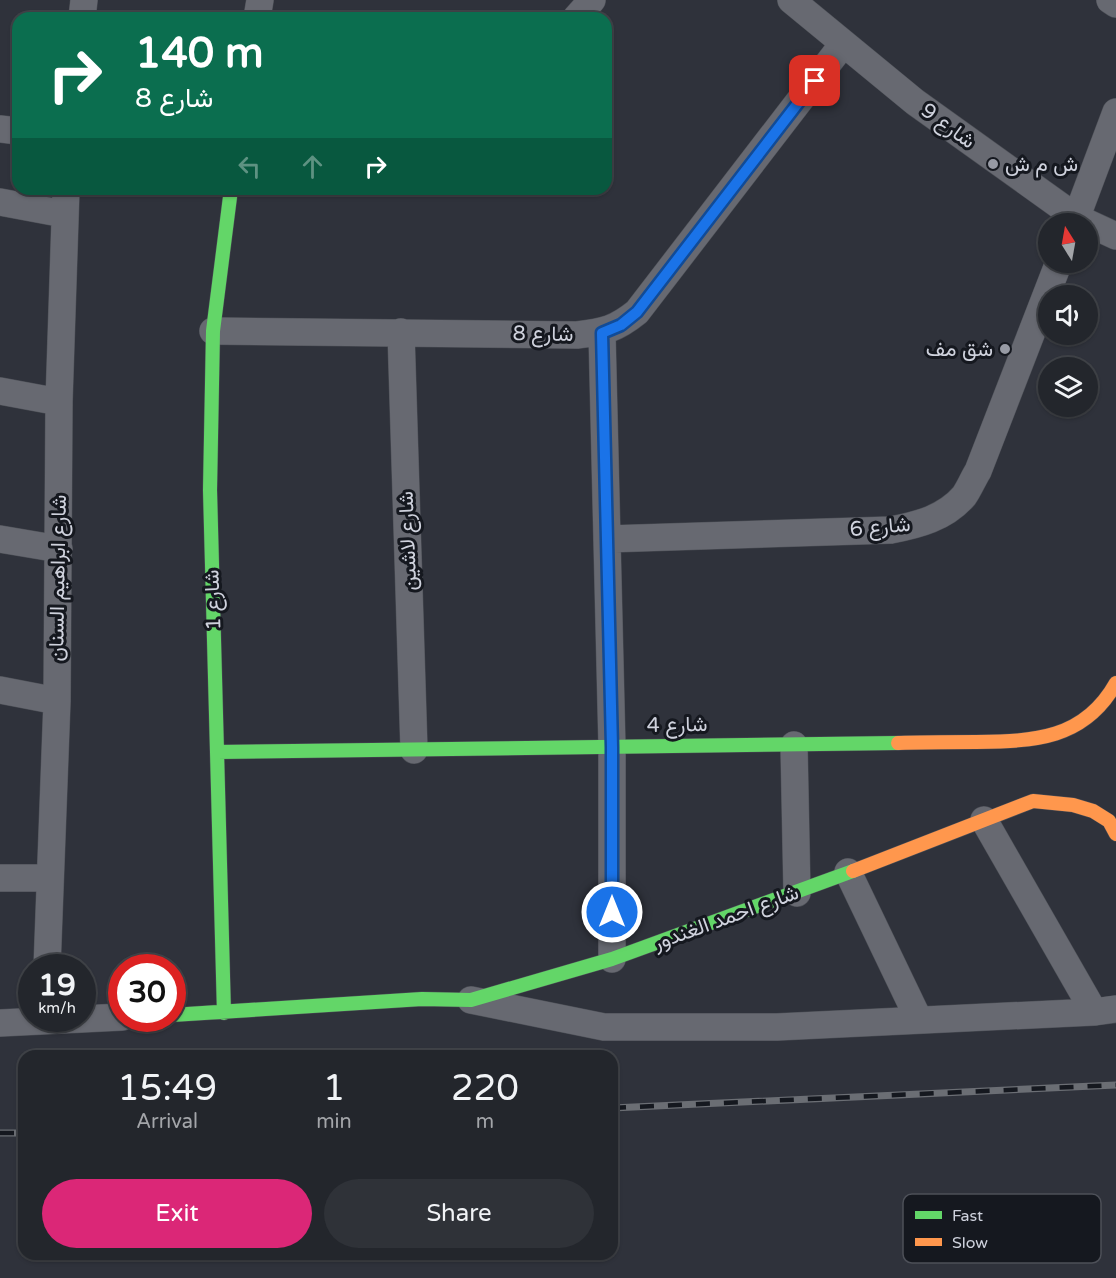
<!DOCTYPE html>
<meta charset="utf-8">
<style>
body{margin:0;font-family:"Varela Round",Vazirmatn,sans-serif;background:#2f3238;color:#f1f3f6;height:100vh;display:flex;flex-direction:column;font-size:22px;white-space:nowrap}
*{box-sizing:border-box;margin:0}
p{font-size:20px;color:#a3a5a9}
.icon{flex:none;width:33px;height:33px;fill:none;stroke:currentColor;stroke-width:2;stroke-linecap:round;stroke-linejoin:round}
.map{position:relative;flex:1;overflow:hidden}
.side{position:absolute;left:18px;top:1050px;width:600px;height:210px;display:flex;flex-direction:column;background:#23262c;border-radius:18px;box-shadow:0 2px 4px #0004,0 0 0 2px #404348}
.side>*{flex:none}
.hud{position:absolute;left:12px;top:12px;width:600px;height:183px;border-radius:18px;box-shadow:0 2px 4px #0004,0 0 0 2px #404348;background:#0b6e4f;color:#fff;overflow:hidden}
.needle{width:39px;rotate:349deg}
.fabs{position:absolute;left:1038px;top:213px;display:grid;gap:12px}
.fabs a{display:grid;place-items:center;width:60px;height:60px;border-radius:50%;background:#23262c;box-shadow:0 2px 4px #0004,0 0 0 2px #404348;font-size:30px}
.speed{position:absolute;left:18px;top:954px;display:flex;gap:12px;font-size:30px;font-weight:700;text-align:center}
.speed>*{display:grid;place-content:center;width:78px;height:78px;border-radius:50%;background:#23262c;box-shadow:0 2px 4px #0004,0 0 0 2px #404348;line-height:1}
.speed small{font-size:15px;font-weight:400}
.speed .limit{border:9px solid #d22;background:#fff;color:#111}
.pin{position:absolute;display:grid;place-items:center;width:51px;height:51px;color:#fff;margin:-26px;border-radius:12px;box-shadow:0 3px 9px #0006}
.me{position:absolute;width:66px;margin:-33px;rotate:0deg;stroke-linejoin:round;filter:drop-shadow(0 0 4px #0008)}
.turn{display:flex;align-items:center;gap:21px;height:126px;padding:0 24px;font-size:27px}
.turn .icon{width:78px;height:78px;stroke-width:2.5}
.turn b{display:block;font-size:42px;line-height:51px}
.lanes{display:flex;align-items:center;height:57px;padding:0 24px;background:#0003;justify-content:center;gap:30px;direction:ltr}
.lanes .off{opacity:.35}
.eta{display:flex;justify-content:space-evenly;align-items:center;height:102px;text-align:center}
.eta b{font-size:36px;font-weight:600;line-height:42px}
.action{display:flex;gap:12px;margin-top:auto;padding:12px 24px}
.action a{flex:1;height:69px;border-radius:36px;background:#db2777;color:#fff;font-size:24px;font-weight:600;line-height:69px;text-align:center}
.action a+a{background:#2f3238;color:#f1f3f6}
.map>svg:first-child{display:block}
</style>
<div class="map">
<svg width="1116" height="1278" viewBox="0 0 1116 1278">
<rect width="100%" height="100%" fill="#2f323b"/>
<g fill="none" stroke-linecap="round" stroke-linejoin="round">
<g stroke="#4c4f56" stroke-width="28">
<path id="street" d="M791 0 915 102 1077 218 1116 236
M1110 0 1116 4
M82 18 84 0
M257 18 260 0
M576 18 592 0
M0 129 18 131
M0 202 64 214
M1074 224 1116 112
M213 331 577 335C604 332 616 329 637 312L843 44
M401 332 414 750
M602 333 612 747V959
M0 391 59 402
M0 539 59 549
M607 539 891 530C918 525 945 518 964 496 969 489 973 479 978 471L1059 262
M0 690 57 701
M794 745 797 893
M984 820 1094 1012
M848 872 919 1020
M0 878H50
M47 968 57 701 59 402 66 189
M471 1000 604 1027H777L1094 1012 1116 1009
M0 1023 122 1017"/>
</g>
<g stroke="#4c4f56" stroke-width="15">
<path id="fast" d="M217 752 898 743
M224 1013 210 490 213 331 231 189
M172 1015 422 999 471 1000 612 959 853 871"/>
</g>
<g stroke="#4c4f56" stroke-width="15">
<path id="slow" d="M898 743C924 742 950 742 976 742 1034 741 1084 740 1116 683
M853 871 1033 801 1073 805 1093 811 1109 821 1116 834"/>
</g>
<use href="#street" stroke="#676971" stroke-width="27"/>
<use href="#fast" stroke="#63d668" stroke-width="14"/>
<use href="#slow" stroke="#ff974d" stroke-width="14"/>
<g stroke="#6b6e74" stroke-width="7">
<path id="rail" d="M612 1108 1116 1085
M0 1133H24"/>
</g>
<use href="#rail" stroke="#15181f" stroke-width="4.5" stroke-dasharray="14" stroke-linecap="butt"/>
</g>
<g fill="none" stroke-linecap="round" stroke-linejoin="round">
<g stroke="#114b97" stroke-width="15">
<path id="route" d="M612 912V747L602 333 621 325 637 312 815 81"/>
</g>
<use href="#route" stroke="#1a73e8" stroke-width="10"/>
</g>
<g fill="#979aa4" stroke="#15181f" stroke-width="2">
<circle cx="993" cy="164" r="6"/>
<circle cx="1005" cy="349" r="6"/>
</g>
<g text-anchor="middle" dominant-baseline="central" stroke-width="6" stroke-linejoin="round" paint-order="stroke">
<g font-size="21" fill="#cfd2dd" stroke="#15181f">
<text transform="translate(948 126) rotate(36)">شارع 9</text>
<text transform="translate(543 334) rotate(1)">شارع 8</text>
<text transform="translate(880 527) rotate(-5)">شارع 6</text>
<text transform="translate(408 541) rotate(-92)">شارع لاشين</text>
<text transform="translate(58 578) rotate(-89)">شارع ابراهيم السنان</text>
<text transform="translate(213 600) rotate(-92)">شارع 1</text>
<text transform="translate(677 725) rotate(-1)">شارع 4</text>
<text transform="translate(726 918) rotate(-20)">شارع احمد الغندور</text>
</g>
<g font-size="21" fill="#cfd2dd" stroke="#15181f" text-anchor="start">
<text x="1005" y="164">ش م ش</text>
<text x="993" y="349" text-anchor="end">شق مف</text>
</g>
</g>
<rect x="903" y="1194" width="198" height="69" rx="9" fill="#15181f" stroke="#4d5058" stroke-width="1.5"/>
<rect x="915" y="1211" width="27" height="8" fill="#63d668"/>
<rect x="915" y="1238" width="27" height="8" fill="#ff974d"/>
<g font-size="16" fill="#cfd2dd">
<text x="952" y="1221">Fast</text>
<text x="952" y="1248">Slow</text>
</g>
</svg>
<div class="fabs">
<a><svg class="needle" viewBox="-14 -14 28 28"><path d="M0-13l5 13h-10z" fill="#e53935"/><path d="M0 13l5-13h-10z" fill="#a3a5a9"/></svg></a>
<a><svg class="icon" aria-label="sound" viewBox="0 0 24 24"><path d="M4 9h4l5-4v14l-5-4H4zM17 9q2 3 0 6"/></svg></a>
<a><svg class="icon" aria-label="layers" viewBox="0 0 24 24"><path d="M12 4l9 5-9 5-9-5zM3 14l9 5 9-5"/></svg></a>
</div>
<div class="speed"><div>19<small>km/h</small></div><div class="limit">30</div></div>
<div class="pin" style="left:815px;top:81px;background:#d93025"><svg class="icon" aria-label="arrive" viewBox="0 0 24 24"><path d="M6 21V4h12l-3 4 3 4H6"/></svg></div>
<svg class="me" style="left:612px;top:912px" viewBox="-20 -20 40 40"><circle r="17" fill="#1a73e8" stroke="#fff" stroke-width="3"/><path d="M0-11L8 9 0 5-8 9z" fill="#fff"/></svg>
<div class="hud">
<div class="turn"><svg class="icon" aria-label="right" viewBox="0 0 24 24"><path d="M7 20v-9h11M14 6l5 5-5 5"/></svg><div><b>140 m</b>شارع 8</div></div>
<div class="lanes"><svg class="icon off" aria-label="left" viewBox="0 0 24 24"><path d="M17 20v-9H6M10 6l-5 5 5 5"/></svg><svg class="icon off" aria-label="ahead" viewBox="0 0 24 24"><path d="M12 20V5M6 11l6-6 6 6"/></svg><svg class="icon" aria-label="right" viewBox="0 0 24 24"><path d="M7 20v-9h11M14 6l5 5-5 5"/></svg></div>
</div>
<section class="side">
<div class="eta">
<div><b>15:49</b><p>Arrival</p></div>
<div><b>1</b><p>min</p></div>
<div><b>220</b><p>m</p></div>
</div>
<div class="action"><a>Exit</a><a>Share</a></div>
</section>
</div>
